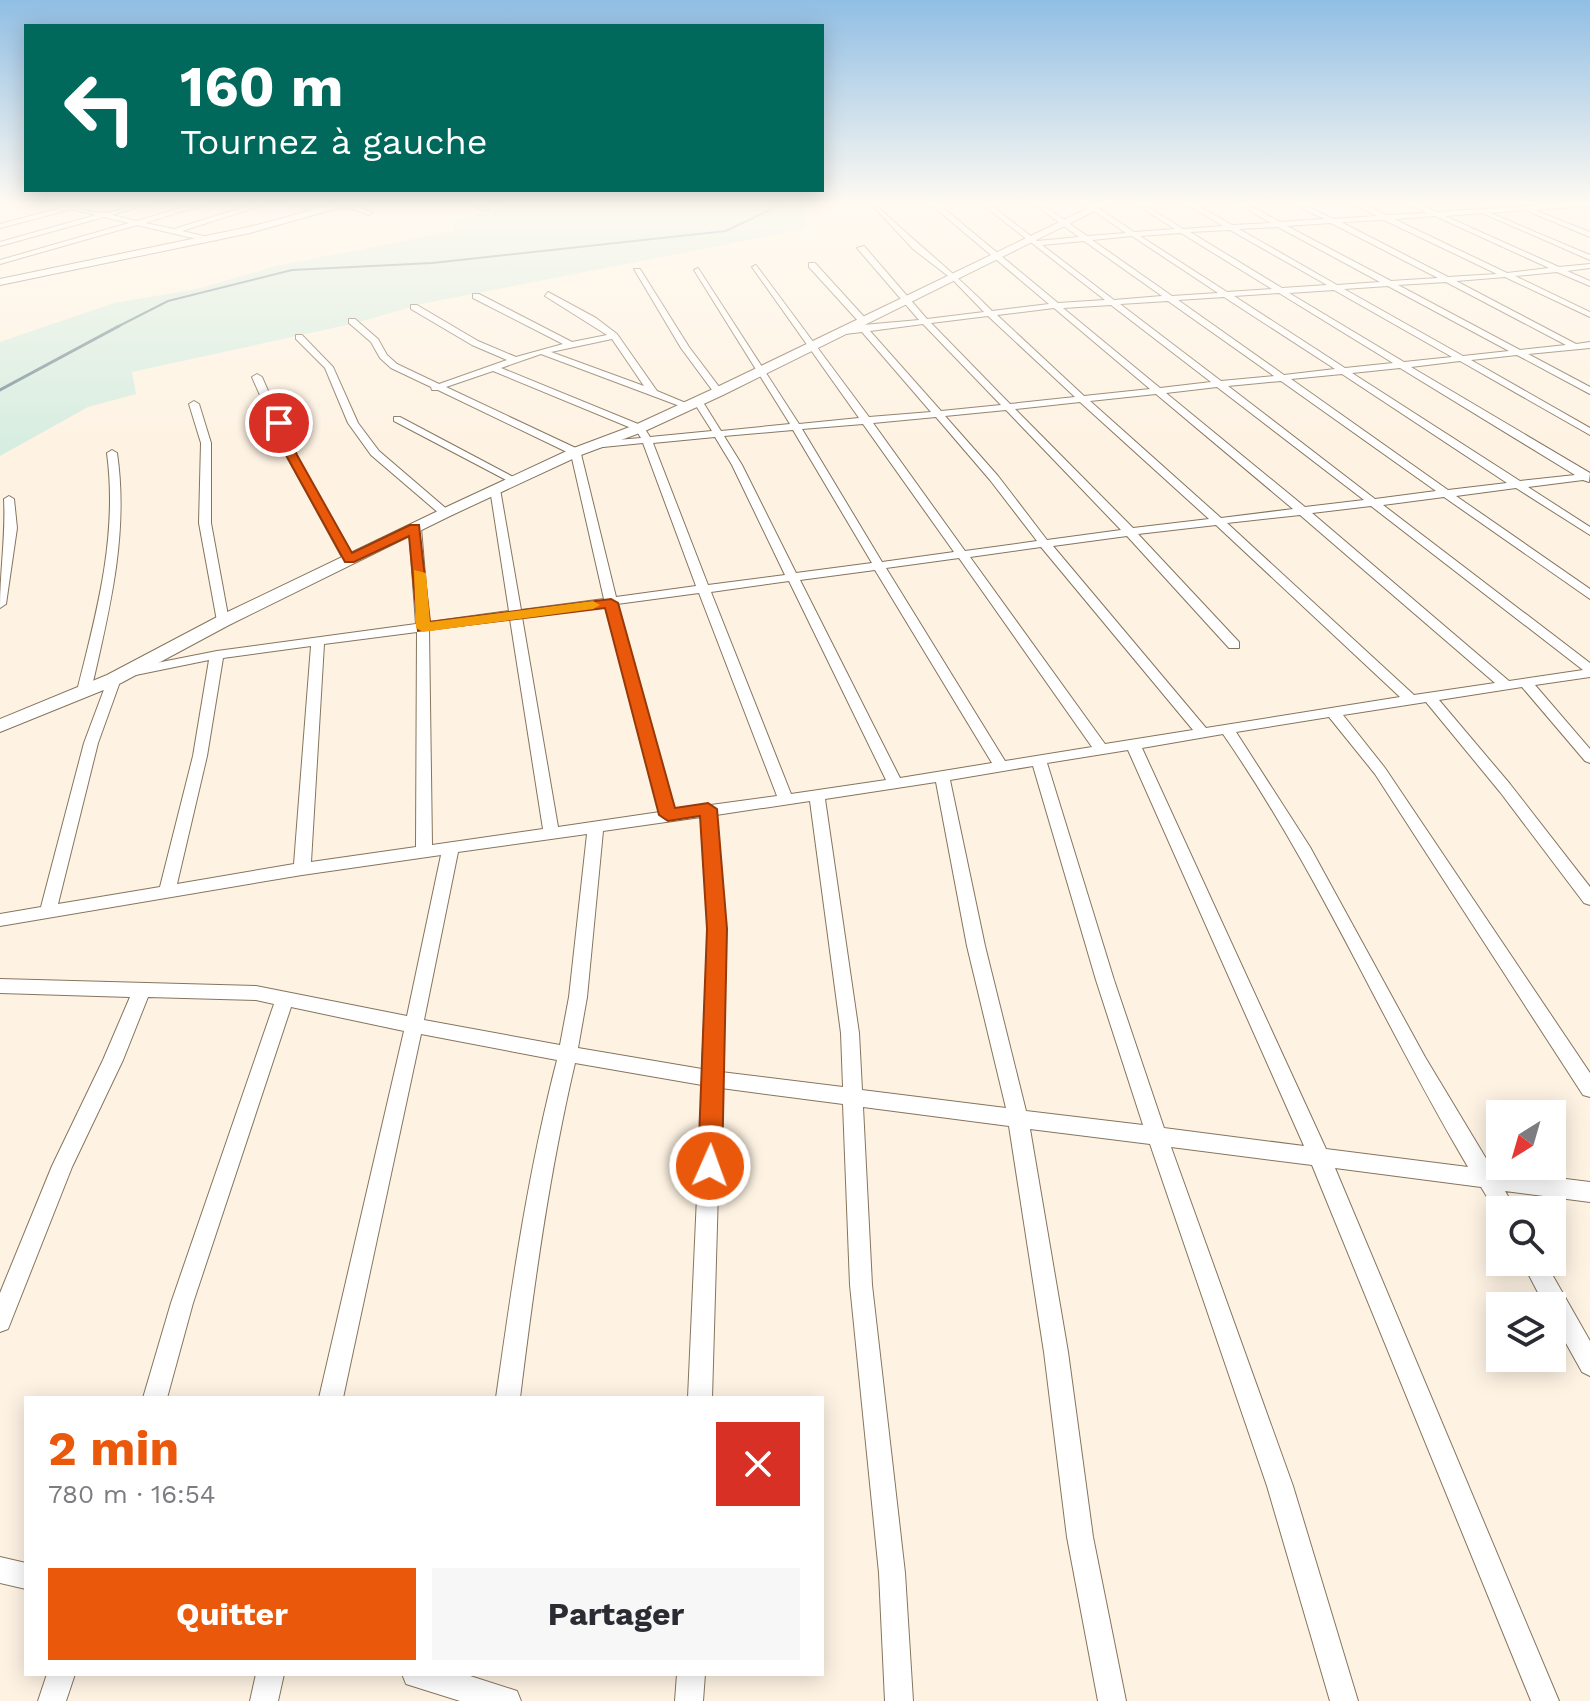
<!DOCTYPE html>
<html lang="fr">
<meta charset="utf-8">
<style>
body{margin:0;font-family:"Work Sans",sans-serif;background:#f7f7f7;color:#2b2b33;height:100vh;display:flex;flex-direction:column;font-size:30px;white-space:nowrap}
*{box-sizing:border-box;margin:0}
p{font-size:26px;color:#7c7c81}
.icon{flex:none;width:44px;height:44px;fill:none;stroke:currentColor;stroke-width:2;stroke-linecap:round;stroke-linejoin:round}
.map{position:relative;flex:1;overflow:hidden}
.details{position:absolute;left:24px;top:1396px;width:800px;height:280px;display:flex;flex-direction:column;background:#fff;border-radius:0px;box-shadow:0 4px 20px #0003}
.details>*{flex:none}
.banner{position:absolute;left:24px;top:24px;width:800px;height:168px;border-radius:0px;box-shadow:0 4px 20px #0003;background:#00695c;color:#fff;overflow:hidden}
.needle{width:52px;rotate:217deg}
.tools{position:absolute;left:1486px;top:1100px;display:grid;gap:16px}
.tools a{display:grid;place-items:center;width:80px;height:80px;border-radius:0px;background:#fff;box-shadow:0 4px 20px #0003;font-size:40px}
.pin{position:absolute;display:grid;place-items:center;width:68px;height:68px;color:#fff;margin:-34px;border:4px solid #fff;border-radius:50%;box-shadow:0 2px 8px #0007}
.me{position:absolute;width:88px;margin:-44px;rotate:2deg;stroke-linejoin:round;filter:drop-shadow(0 0 6px #0008)}
.turn{display:flex;align-items:center;gap:28px;height:168px;padding:0 24px;font-size:36px}
.turn .icon{width:104px;height:104px;stroke-width:2.5}
.turn b{display:block;font-size:56px;line-height:68px}
.round{display:grid;place-items:center;flex:none;width:84px;height:84px;border-radius:0px;background:#f7f7f7}
.overview{display:flex;align-items:center;justify-content:space-between;height:136px;padding:0 24px}
h1{font-size:48px;font-weight:700;line-height:60px;color:#ea580c}
.action{display:flex;gap:16px;margin-top:auto;padding:16px 24px}
.action a{flex:1;height:92px;border-radius:0px;background:#ea580c;color:#fff;font-size:32px;font-weight:700;line-height:92px;text-align:center}
.action a+a{background:#f7f7f7;color:#2b2b33}
.map>svg:first-child{display:block}
</style>
<div class="map">
<svg width="1590" height="1701" viewBox="0 0 1590 1701">
<rect width="100%" height="100%" fill="#fef3e3"/>
<path fill="#d8ede1" d="M535 202H803L806 215 805 229 421 304 356 323 132 372 136 394 88 407 0 456V342L114 303 197 289 276 266 454 231 452 220Z"/>
<g fill="none" stroke-linecap="round" stroke-linejoin="round">
<path stroke="#7e939c" stroke-width="2" d="M115 328 168 301 292 270 432 263 726 231 786 202"/>
<path stroke="#7e939c" stroke-width="3" d="M0 390 119 326"/>
<g stroke="#86755e" stroke-width="2">
<path id="street" d="M47 202C66 202 85 213 103 213 120 213 136 202 153 202L112 215 137 221 200 202H212L145 223 174 229 261 202H272L182 231 208 237 205 241 137 225 0 264V260L129 223 104 217 0 246V242L96 215 72 209 0 228V224L64 207Z
M280 202H294L327 211 324 213Z
M468 202H477L489 210 484 211Z
M928 202H936L1058 303 1105 300 979 202H987L1037 241 1079 237 1031 202H1039L1087 236 1126 233 1081 202H1089L1134 232 1175 229 1132 202H1140L1183 229 1223 226 1183 202H1192L1232 225 1271 223 1234 202H1243L1280 222 1324 219 1289 202H1298L1333 219 1377 216 1350 202H1359L1386 215 1427 213 1406 202H1415L1437 212 1590 202V206L1534 210 1590 232V237L1530 212 1529 210 1490 213 1590 255V260L1482 213 1445 216 1559 267 1590 264V268L1567 271 1590 281V286L1557 272 1515 276 1590 312V317L1505 277 1456 281 1576 344 1590 342V348L1528 354 1590 387V394L1517 355 1471 360 1590 428V435L1460 361 1411 367 1590 473 1589 482 1583 480 1528 487 1590 527V535L1516 488 1456 496 1590 589V599L1444 497 1383 505 1590 663V677L1535 685 1590 749V763L1585 761 1522 687 1439 700 1510 784 1590 887V905L1584 903 1500 792 1426 702 1343 715 1385 768 1590 1073V1097L1583 1095 1375 774 1329 717 1236 732 1310 847 1425 1057 1493 1170 1590 1182V1202L1505 1191 1516 1210H1500V1218L1481 1187 1335 1168 1559 1701H1531L1312 1165 1171 1147 1293 1486 1358 1701H1330L1267 1486 1150 1144 1030 1129 1068 1352 1093 1537 1126 1701H1098L1067 1537 1044 1352 1009 1126 863 1107 872 1285 905 1573 913 1701H885L879 1573 850 1285 843 1104 721 1088 712 1398H688L702 1085 575 1063C549 1174 534 1285 520 1398H496C512 1284 528 1172 557 1060L421 1034 343 1398H319L404 1031 291 1007 193 1303 167 1398H143L171 1303 274 1004 256 1000 148 997 123 1060 72 1167 8 1329 0 1332V1293L52 1166 103 1060 130 997 0 993V979L256 986 407 1016 441 855 302 875 0 926V914L41 907 84 743 109 676H119L121 679 98 743 58 904 160 887 193 756 209 660 126 677 119 673 121 670 217 651 416 624 409 528 415 525 421 528 429 622 509 611 490 489 495 486 500 489 521 610 604 599 571 454 438 390H432L431 387 391 368 380 358 371 342 349 323V319H355L378 339 387 355 397 364 439 384 507 360 472 345 411 309V305H417L478 341 516 357 563 344 473 298V294H479L572 342 607 335 545 296 548 292 596 318 617 334 657 391 693 406 685 408 541 354 501 368 643 426 650 437 712 431 693 401 698 398 701 399 721 431 790 424 694 270 698 268 799 424 859 418 752 267 756 265 869 417 931 412 862 332 845 334 841 331 863 325 919 320 857 248 864 246 927 319 984 312 952 279 913 249 875 208H879C916 243 956 274 992 311L1049 304ZM1435 216 1549 268 1507 273 1394 219ZM1384 220 1497 274 1448 277 1341 222ZM1331 223 1438 278 1391 281 1287 226ZM1278 227 1380 282 1337 285 1239 229ZM1230 230 1327 285 1282 288 1190 232ZM1181 233 1272 289 1227 292 1140 236ZM1132 236 1218 293 1172 296 1092 240ZM1084 241 1162 296 1114 300 1042 245ZM1446 282 1566 345 1520 350 1398 285ZM1388 286 1509 351 1463 356 1344 289ZM1334 290 1452 357 1404 362 1289 293ZM1279 293 1393 363 1345 368 1234 296ZM1224 297 1335 369 1284 375 1178 300ZM1168 301 1274 376 1221 381 1120 304ZM1111 305 1211 382 1160 388 1063 308ZM1054 308 1150 389 1084 396 997 315ZM988 316 1075 397 1010 404 931 323ZM923 324 1001 405 941 411 870 331ZM612 339 644 386 551 352ZM1400 368 1575 475 1520 481 1352 373ZM493 371 636 430 641 438 593 442 588 445 593 448 643 443 696 586 616 597 580 450 446 387ZM1342 374 1507 483 1448 490 1291 379ZM1281 381 1436 491 1375 499 1228 386ZM1217 387 1364 500 1305 507 1166 393ZM1156 394 1293 509 1221 518 1090 401ZM1080 402 1209 519 1133 528 1015 409ZM1006 410 1121 530 1047 540 998 476 945 416ZM936 417 990 480 1037 541 965 551 873 423ZM863 424 954 552 882 562 802 429ZM793 430 872 563 796 573 742 465 724 436ZM715 437 732 465 785 575 708 585 653 443ZM1371 506 1583 670 1509 681 1312 513ZM1300 515 1495 683 1414 695 1227 523ZM1216 525 1400 697 1206 728 1053 546 1127 536 1229 648H1239V642L1138 534ZM1041 547 1193 730 1105 744 970 557ZM959 558 1092 747 1005 761 886 568ZM875 570 992 763 900 778 800 580ZM789 581 886 780 791 794 711 592ZM699 593 777 796 674 810 617 604ZM605 606 660 812 558 827 522 617ZM510 619 543 829 432 845 429 630ZM417 632 416 847 311 862 324 644ZM311 646 294 864 177 884 207 756 223 658ZM1223 734C1318 871 1383 1024 1468 1167L1326 1149 1142 748ZM1128 750 1304 1146 1164 1128 1114 980 1047 763ZM1033 766 1096 980 1143 1125 1026 1111 985 946 950 780ZM936 782 967 946 1006 1108 862 1090 859 1033 825 799ZM810 801 841 1033 843 1087 721 1072 726 929 716 815ZM701 817 708 929 702 1069 578 1048 587 997 603 831ZM587 834 569 997 560 1045 424 1020 458 852Z
M348 203 371 212 372 213 369 215 346 206Z
M809 263H815L866 319V323H860L809 267Z
M634 269H640L689 347 723 392 721 394H715L681 348Z
M296 335H302L333 367 358 423 379 451 449 511V515H441L371 455 348 423 325 368 296 339Z
M257 374 262 377 296 455 355 559 353 561H345L343 559 286 455 252 377Z
M194 401 199 404 211 443V523L229 621 223 625 217 621 199 523 201 443 189 404Z
M394 417H400L519 480 510 482 394 421Z
M112 450 117 453C129 534 109 612 91 691L84 695 77 691C97 612 118 535 107 453Z
M9 496 14 499 17 528 6 604 0 608C0 571 6 535 4 499Z
M1522 1262H1545L1590 1341V1376L1582 1372 1552 1318V1306H1545Z
M0 1557 26 1563V1589L0 1583Z
M47 1674H75L66 1701H38Z
M256 1674H284L278 1701H250Z
M402 1674H464L517 1691 521 1701H460L406 1684Z
M677 1674H705L703 1701H675Z"/>
</g>
<g stroke="#86755e" stroke-width="2">
<path id="secondary" d="M343 202H359L250 233 0 285V279L249 227Z
M1101 202H1113L723 395 645 431 581 455 450 516 229 625 121 683 0 732V719L107 675 217 617 440 510 571 449 635 425 713 389Z"/>
</g>
<use href="#street" fill="#fff" fill-rule="evenodd"/>
<use href="#secondary" fill="#fff" fill-rule="evenodd"/>
</g>
<linearGradient id="sky" x2="0" y2="1"><stop stop-color="#90bee4"/><stop offset="0.46" stop-color="#fffaf2"/><stop offset="1" stop-color="#fffaf2" stop-opacity="0"/></linearGradient>
<rect width="1590" height="441" fill="url(#sky)"/>
<path fill="#ea580c" stroke="#983908" stroke-width="2" d="M275 421 284 423 297 455 352 553 410 525H419L430 622 611 599 618 603 675 808 708 803 717 809 727 929 722 1166 718 1174 710 1177 702 1174 698 1166 707 929 700 816 668 821 659 815 605 608 418 631 409 536 354 562H345L286 455Z"/>
<path fill="#f59e0b" d="M414 570 426 573 430 622 593 601 600 605 593 609 423 632 416 628Z"/>
</svg>
<div class="tools">
<a><svg class="needle" viewBox="-14 -14 28 28"><path d="M0-13l5 13h-10z" fill="#e53935"/><path d="M0 13l5-13h-10z" fill="#7c7c81"/></svg></a>
<a><svg class="icon" aria-label="search" viewBox="0 0 24 24"><circle cx="10" cy="10" r="6"/><path d="M15 15l6 6"/></svg></a>
<a><svg class="icon" aria-label="layers" viewBox="0 0 24 24"><path d="M12 4l9 5-9 5-9-5zM3 14l9 5 9-5"/></svg></a>
</div>
<div class="pin" style="left:279px;top:423px;background:#d93025"><svg class="icon" aria-label="arrive" viewBox="0 0 24 24"><path d="M6 21V4h12l-3 4 3 4H6"/></svg></div>
<svg class="me" style="left:710px;top:1166px" viewBox="-20 -20 40 40"><circle r="17" fill="#ea580c" stroke="#fff" stroke-width="3"/><path d="M0-11L8 9 0 5-8 9z" fill="#fff"/></svg>
<div class="banner">
<div class="turn"><svg class="icon" aria-label="left" viewBox="0 0 24 24"><path d="M17 20v-9H6M10 6l-5 5 5 5"/></svg><div><b>160 m</b>Tournez à gauche</div></div>
</div>
<section class="details">
<div class="overview"><div><h1>2 min</h1><p>780 m · 16:54</p></div><a class="round" style="background:#d93025;color:#fff"><svg class="icon" aria-label="close" viewBox="0 0 24 24"><path d="M6 6l12 12M18 6L6 18"/></svg></a></div>
<div class="action"><a>Quitter</a><a>Partager</a></div>
</section>
</div>
